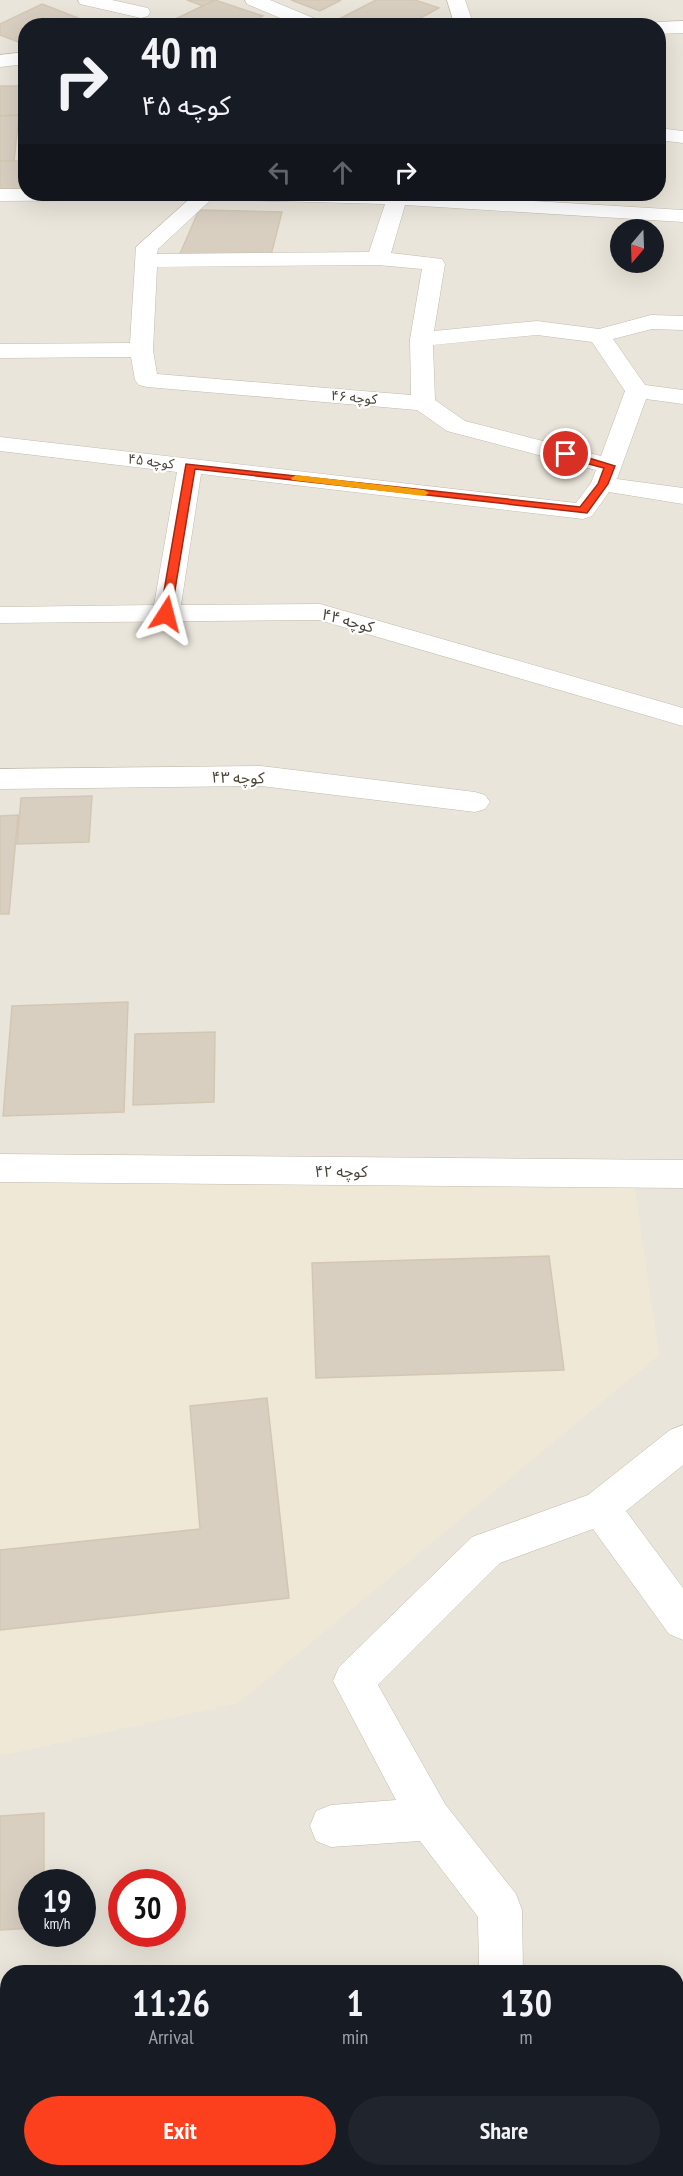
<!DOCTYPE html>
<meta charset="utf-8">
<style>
body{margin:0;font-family:"PT Sans Narrow","Noto Sans Arabic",sans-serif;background:#20242c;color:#f1f3f6;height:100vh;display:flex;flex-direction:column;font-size:22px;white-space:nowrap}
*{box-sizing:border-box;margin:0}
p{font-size:20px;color:#9ea1a6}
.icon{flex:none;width:33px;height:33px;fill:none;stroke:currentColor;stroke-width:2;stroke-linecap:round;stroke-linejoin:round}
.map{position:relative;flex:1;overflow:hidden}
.side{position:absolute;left:0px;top:1965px;width:684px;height:212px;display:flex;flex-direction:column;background:#171b24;border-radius:24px 24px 0 0;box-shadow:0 6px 24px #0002}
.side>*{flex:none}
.guide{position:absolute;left:18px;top:18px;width:648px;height:183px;border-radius:24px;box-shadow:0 6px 24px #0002;background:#171b24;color:#f1f3f6;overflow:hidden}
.needle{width:39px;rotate:199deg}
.buttons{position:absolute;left:610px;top:219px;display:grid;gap:12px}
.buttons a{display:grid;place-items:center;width:54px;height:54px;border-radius:50%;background:#171b24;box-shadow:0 6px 24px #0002;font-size:30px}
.speed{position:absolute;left:18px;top:1869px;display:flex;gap:12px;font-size:30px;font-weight:700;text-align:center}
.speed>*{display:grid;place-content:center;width:78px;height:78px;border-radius:50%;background:#171b24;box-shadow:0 6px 24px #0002;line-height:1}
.speed small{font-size:15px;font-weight:400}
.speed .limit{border:9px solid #d22;background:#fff;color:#111}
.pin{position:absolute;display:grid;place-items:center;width:51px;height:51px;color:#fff;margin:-26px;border:3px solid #fff;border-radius:50%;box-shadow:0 2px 6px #0007}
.me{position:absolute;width:66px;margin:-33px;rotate:9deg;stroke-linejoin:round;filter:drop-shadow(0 0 4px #0008)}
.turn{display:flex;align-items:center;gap:21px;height:126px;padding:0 24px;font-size:27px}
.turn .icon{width:78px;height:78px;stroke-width:2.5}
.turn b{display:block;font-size:42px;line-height:51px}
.lanes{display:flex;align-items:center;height:57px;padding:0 24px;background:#0003;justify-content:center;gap:30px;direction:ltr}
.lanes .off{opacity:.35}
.eta{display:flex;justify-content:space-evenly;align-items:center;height:102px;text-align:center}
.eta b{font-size:36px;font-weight:800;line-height:42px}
.action{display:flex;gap:12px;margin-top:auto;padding:12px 24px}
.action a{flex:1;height:69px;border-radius:36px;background:#fc3f1d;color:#fff;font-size:24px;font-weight:800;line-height:69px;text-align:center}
.action a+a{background:#20242c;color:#f1f3f6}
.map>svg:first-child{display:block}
</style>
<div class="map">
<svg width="683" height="2176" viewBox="0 0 683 2176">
<rect width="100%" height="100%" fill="#f6f3ec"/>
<path fill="#eae5da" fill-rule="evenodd" d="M0 0H683V2176H0ZM26 26H658V194H26ZM621 230H654V262H621ZM32 1882H82V1934H32ZM122 1882H172V1934H122ZM8 1972H676V2169H8Z"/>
<path fill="#efe8d6" d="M0 1180 634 1184 659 1355 238 1703 0 1756Z"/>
<path fill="#d8cfc1" stroke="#d3c7b4" stroke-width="1.5" d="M187 0H215L203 6Z
M215 0 263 16 244 26 165 24Z
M291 0H341L320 11Z
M376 0H415L439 8 406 26H357L339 19Z
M42 4 86 21 76 26H26V45L0 35V24Z
M0 86H22L19 115 0 116Z
M19 115 14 161H0V116Z
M0 161H26V189H0Z
M199 210 282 212 270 259 179 256Z
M92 796 89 842 17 844 21 798Z
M18 815 9 914H0V816Z
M128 1002 124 1112 3 1116 12 1006Z
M215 1032 214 1102 133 1105 135 1034Z
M549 1256 564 1370 316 1378 312 1263Z
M267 1398 289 1598 0 1630V1550L200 1529 190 1406Z
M44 1813V1882H32V1928L0 1930V1816Z"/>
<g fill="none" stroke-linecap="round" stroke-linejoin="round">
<g stroke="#c2bbae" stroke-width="1">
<path id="minor" d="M78 0H112L148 8 150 12 148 16 141 18 80 4Z
M245 0H270L323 22 325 26H299L247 4Z
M447 0H465L474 26H455Z
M683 21V33L658 34V26H650L658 22Z
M26 52V64L0 67V55Z
M658 128 683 131V143L658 140Z
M0 189H26V194H140L137 198 130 200 0 201Z
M195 194H217L158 249 157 254 369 252 385 204 236 200 229 198 226 194H416L683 210V222L405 205 391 253 442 259 445 264 434 331 537 321 599 329 651 315 683 316V330L652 329 613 339 645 385 683 390V404L646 399 617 479 683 488V504L609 492 592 516 583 519 201 474 181 605 320 604 683 708V726L319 620 0 623V607L154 605 177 472 0 451V437L576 503 591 483 596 470 447 431 417 410 147 387 139 385 135 380 131 357 0 358V344L130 343 136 247ZM378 265 422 269 410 339 411 395 157 374 153 350 157 267ZM537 335 592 342 625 391 601 456 465 421 435 400 433 345Z
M261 766 475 792 485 795 490 802 485 809 475 812 261 786 0 789V769Z
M0 1154 683 1160V1188L0 1182Z
M683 1425V1465L626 1511 683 1588V1640L669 1634 593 1529 500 1563 378 1685 445 1804 516 1894 522 1910 523 1972H479L478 1917 420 1841 331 1847 316 1841 310 1826 316 1811 331 1805 396 1800 333 1681 339 1667 472 1537 588 1495 670 1430Z
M480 2169H528V2176H480Z"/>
</g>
<use href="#minor" fill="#fff" fill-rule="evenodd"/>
</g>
<path fill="#fc3f1d" stroke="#a42913" stroke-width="1.5" d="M566 451 615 466 608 484 587 513 195 469 171 614 166 617 160 614 186 464 580 507 598 484 604 468 562 457V452Z"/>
<path fill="#f59e0b" d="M296 475 424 490 429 493 424 496 292 480 291 478Z"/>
<g text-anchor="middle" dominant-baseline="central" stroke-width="4.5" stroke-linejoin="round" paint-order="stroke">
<g font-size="14" fill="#4b4439" stroke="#fff">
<text transform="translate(354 397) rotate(5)">کوچه ۴۶</text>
<text transform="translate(151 461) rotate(7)">کوچه ۴۵</text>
</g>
<g font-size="16" fill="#4b4439" stroke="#fff">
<text transform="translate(348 620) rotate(15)">کوچه ۴۴</text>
<text transform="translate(238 777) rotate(1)">کوچه ۴۳</text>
<text x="341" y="1171">کوچه ۴۲</text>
</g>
</g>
</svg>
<div class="buttons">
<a><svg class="needle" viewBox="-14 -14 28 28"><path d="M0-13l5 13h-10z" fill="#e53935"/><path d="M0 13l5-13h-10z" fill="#9ea1a6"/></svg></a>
</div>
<div class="speed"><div>19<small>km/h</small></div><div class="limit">30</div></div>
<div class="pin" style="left:566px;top:454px;background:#d93025"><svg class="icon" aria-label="arrive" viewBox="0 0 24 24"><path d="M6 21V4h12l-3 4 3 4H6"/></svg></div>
<svg class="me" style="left:166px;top:614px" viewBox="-20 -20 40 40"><path d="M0-17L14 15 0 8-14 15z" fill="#fc3f1d" stroke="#fff" stroke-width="4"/></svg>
<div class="guide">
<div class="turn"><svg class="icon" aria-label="right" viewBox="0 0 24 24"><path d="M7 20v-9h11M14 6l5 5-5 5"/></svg><div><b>40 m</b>کوچه ۴۵</div></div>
<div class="lanes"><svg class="icon off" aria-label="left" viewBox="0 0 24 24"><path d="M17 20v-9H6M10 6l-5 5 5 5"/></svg><svg class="icon off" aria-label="ahead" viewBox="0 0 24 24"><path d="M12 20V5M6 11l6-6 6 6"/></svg><svg class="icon" aria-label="right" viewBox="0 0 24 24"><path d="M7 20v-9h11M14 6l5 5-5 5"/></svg></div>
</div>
<section class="side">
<div class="eta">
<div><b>11:26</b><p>Arrival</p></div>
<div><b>1</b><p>min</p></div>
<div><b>130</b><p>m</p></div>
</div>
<div class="action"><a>Exit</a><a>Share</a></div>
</section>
</div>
